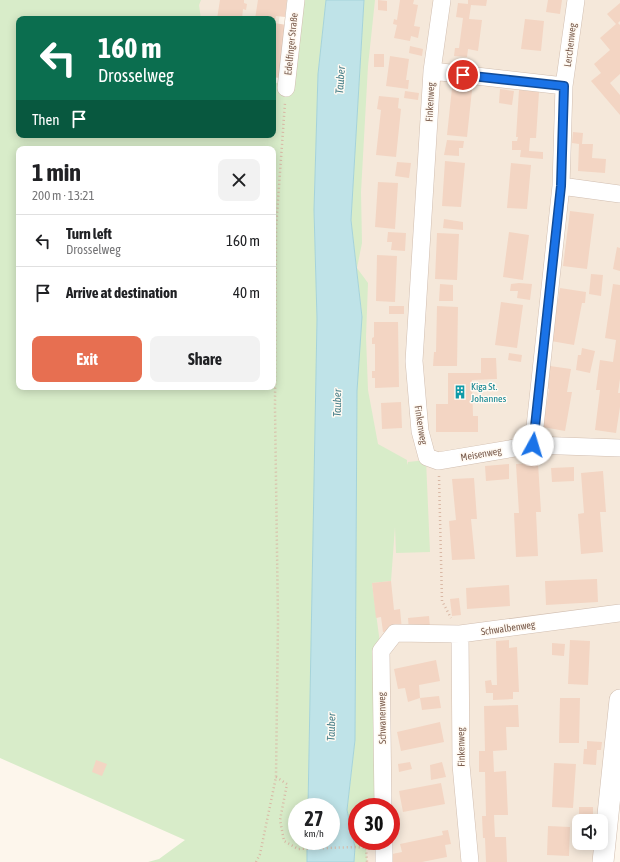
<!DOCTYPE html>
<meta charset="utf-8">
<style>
body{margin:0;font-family:"Asap Condensed",sans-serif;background:#f2f2f2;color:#202124;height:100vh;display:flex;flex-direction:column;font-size:15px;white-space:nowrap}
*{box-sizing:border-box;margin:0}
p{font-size:13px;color:#757577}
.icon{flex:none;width:22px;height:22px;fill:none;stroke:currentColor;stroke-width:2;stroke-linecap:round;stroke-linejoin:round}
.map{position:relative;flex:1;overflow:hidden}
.panel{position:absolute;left:16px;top:146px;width:260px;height:244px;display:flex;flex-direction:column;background:#fff;border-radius:8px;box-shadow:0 2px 10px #0003}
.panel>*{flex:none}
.guide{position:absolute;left:16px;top:16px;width:260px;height:122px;border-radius:8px;box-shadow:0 2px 10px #0003;background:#0b6e4f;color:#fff;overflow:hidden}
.fabs{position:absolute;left:572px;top:814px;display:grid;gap:8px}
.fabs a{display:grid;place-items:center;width:36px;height:36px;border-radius:8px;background:#fff;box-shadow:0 2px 10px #0003;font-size:20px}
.speed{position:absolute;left:288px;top:798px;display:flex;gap:8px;font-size:20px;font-weight:700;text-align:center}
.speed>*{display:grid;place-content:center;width:52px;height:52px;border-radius:50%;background:#fff;box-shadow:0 2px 10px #0003;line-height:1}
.speed small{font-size:10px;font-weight:400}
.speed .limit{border:6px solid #d22;background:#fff;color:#111}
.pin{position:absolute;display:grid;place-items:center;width:34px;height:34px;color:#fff;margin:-17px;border:2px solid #fff;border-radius:50%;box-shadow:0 1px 4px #0007}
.me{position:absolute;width:44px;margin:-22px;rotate:6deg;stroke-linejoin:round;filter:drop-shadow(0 0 3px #0008)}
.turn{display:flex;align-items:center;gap:14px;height:84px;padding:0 16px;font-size:18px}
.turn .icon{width:52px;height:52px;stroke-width:2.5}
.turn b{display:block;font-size:28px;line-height:34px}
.then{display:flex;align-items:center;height:38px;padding:0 16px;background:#0003;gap:8px;font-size:15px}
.round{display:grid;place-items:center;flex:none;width:42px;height:42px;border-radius:8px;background:#f2f2f2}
.headline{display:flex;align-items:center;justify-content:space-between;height:68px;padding:0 16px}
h1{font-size:24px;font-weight:700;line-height:30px}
.action{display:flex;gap:8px;margin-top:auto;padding:8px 16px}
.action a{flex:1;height:46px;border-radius:8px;background:#e76f51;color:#fff;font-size:16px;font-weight:700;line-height:46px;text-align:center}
.action a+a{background:#f2f2f2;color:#202124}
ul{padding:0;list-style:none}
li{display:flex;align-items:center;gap:12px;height:52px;padding:0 16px;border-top:1px solid #e0e0e0}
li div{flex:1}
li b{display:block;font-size:15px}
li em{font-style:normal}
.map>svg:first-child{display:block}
</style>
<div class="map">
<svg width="620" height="862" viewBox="0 0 620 862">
<rect width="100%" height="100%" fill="#fdf6ec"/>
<path fill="#f5e8da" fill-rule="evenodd" d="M186 0H282L273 61V19H186Z
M364 0H620V700L603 862H359L361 841H391V807H364L362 317 351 220ZM579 821H601V843H579Z"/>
<path fill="#d8ecc9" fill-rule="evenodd" d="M0 0H201L199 5 201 19H19V135H273V81L286 88 296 0H326L318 74 314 210 317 319 308 807H297V841H307V862H148L159 859 185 840 0 758ZM19 149H273V387H19Z
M364 0H375L368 66 361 192 362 243 357 268 368 283 366 337 368 390 378 444 407 460V465L408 462 426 460 430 552 396 553 395 527 391 581 372 583 381 651 383 807H357V841H370L366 846 359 847 366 848 367 862H354L355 847 347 810 355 740 357 391 362 314 351 220Z"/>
<path fill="#bfe3e8" stroke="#a5d3da" d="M326 0H364L351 220 362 317 357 391 355 740 347 810 355 847 354 862H307V841H331V807H308L317 319 314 210 318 74Z"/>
<path fill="#f3d5c3" d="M220 0H244V3L247 4 246 10 243 9 242 19H217Z
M258 0H287L285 17 276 16 274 23 287 25 279 78 273 77V19H255Z
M378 0 387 1V11L378 10Z
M400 0H414L413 4 418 5 414 26 420 27 418 38 411 36 410 41 394 38 397 25 393 24 394 19 397 20Z
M468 0H487L486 6 471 5 469 19 482 20 478 51 468 49 467 57 454 56 455 48H459L463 18 456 17 458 3 468 4Z
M548 0H562L560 14 546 12Z
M620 3V21L618 23 620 25V74L610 83 620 95V115L591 81 601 73 594 64 610 50 600 38 616 24 607 14Z
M525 19 544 21 541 51 521 49Z
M410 46 423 49 422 56 409 53Z
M374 54H384V67H374Z
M390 56 409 59 406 80H409L408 89 386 86Z
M452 88 472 90 467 137 447 135Z
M500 89 514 91 512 105 499 103Z
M519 90 539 92 536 138H530L529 151 543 152V159L520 157 521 150H512V141H517L518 137H516Z
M405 91 419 93 418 100 404 98Z
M379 96 399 98 398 108 401 109 396 157 376 155 381 110 377 109Z
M573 132 583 133 582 144H593L592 158 606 159 605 173 578 171 579 144 572 143Z
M447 140 464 141 463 148H459V156L444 155Z
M445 161 465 163 461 207 442 206Z
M397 162 411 163 409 178 395 176Z
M511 163 531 165 527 209 507 208Z
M378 182 398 183 395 229 375 227Z
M570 211 594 214 587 269 563 266Z
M444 219 463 222V230L443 228Z
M388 232 406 233 405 251 391 250 392 242H387Z
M509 232 529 235 523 280 503 277Z
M437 233 459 234 457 280 435 279Z
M617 247 620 248V271L613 269Z
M377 255 397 256 395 302 376 301Z
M591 274 603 275 601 296 589 294Z
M519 283 532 284 530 300 517 298 518 291H510L511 284Z
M440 284 453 285V301H439Z
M613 284 620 285V379L618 393H620V407L616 433 595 430 600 390H596L600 360 613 362 616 340 605 338Z
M560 288 586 292 585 303H582L574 345 551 341Z
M501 302 523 305 517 348 495 345Z
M389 306H404V314H389Z
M437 306 458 307 457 366H433L434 352H436Z
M374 322H398L399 387 375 388V378H372V371H375V344H372V338L374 337Z
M582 348 595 351 590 373 576 370 578 355H581Z
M509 353 522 355 521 362 508 360Z
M481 358H496L497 379 472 380 473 416H478V432H436V404H448V373H481Z
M550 366 571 369 567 392H572L565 431 543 427 549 389 546 388Z
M401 402 402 428 382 429 381 403Z
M538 463 541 512H536L538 556 516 557 514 513H519L516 464Z
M509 464V479L486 481 485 466Z
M574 467V481L552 482 551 468Z
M603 471 606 512H600L603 552 581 554 578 514 584 513 581 473Z
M474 478 477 519H471L475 559 452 560 449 521 456 520 452 479Z
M597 579 598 602 546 605 545 581Z
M391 581 394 610 400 609 402 630 383 632 381 617 376 618 372 583Z
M509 585 510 606 467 609 466 588Z
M459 598 461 615 452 616 450 599Z
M429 616 430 628 409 630 408 618Z
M509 640V648L517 647 519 692H513V699L493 700V693H486L485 681 491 680 492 685H497L496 641Z
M570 640 590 641 588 685 568 684Z
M552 643 565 644 564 656 552 655Z
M436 660 440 681 419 685 420 698 439 696 441 708 422 710 420 698 408 702 405 688 398 689 394 669Z
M560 698H580L579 743H559Z
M518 705 519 727H506L507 750 493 751 494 772 506 771 508 815H494L495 837H506L507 862H486L485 838H483L482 816H486L485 772H479V751H485L484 706Z
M440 722 444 742 401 751 397 732Z
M587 741 602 742 601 750H597L596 765 583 764 584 749H587Z
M96 760 107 764 102 776 92 772Z
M410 762 412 769 399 772 398 764Z
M442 762 446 777 431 780 430 765Z
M554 763 576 764 573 808 552 807Z
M441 783 445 804 403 812 399 791Z
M579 807H593V821H579Z
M548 826 570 827 569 856 547 855Z
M448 830 451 844 445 845 447 857 422 862H393L392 854 402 852 400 844 443 835 442 831Z"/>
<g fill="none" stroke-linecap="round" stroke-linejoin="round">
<g stroke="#d1beb0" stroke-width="18">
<path id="minor" d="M442 0 432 71 414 361 420 431 427 457 438 461 533 445 620 448
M432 71 564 86
M286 88 296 0
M561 186 620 194
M533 445 561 186 564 86 576 0
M460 634 461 765 470 862
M383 807 381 651 395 633 460 634 620 613
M384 841V862"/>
</g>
<g stroke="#d1beb0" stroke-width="22">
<path id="tertiary" d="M603 862 620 700"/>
</g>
<path stroke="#d9b8a5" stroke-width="2.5" stroke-dasharray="1 3" stroke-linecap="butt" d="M439 476 442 601 451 618
M276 777 287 784 280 820 284 841 298 849 357 847 366 848 367 862
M256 862 260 854 276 777 278 621 275 408 276 228 285 103"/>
<use href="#minor" stroke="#fff" stroke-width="17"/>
<use href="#tertiary" stroke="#fff" stroke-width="21"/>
</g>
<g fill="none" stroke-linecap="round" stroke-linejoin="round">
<g stroke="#114b97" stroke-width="10">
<path id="route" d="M463 75 564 86 561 186 533 445"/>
</g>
<use href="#route" stroke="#1a73e8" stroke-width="7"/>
</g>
<defs>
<g id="building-bare" transform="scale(1.08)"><path d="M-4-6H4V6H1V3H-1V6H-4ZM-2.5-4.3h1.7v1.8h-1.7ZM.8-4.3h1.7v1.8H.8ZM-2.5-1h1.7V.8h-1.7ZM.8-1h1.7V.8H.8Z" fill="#0f9aa8" stroke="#fffaf3" stroke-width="2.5" paint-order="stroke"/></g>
</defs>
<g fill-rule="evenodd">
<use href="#building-bare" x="460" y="392"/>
</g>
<g text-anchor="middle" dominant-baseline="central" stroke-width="3" stroke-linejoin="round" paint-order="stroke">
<g font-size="10" fill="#7a5c4d" stroke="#fffaf3">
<text transform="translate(291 44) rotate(-84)">Edelfinger Straße</text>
<text transform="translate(570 45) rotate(-83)">Lerchenweg</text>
<text transform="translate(430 102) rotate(-87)">Finkenweg</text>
<text transform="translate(421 425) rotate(81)">Finkenweg</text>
<text transform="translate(481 454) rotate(-10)">Meisenweg</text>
<text transform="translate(508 628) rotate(-8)">Schwalbenweg</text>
<text transform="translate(382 718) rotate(-91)">Schwanenweg</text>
<text transform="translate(461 747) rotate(-91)">Finkenweg</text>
</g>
<g font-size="10" fill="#0d838f" stroke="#fffaf3" text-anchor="start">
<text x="471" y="386">Kiga St.<tspan x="471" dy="12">Johannes</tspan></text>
</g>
<g font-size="11" font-style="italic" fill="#437c86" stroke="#fffaf3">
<text transform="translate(340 80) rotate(-86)">Tauber</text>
<text transform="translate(337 403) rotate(-89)">Tauber</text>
<text transform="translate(331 727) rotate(-88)">Tauber</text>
</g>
</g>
</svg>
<div class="fabs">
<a><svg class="icon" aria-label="sound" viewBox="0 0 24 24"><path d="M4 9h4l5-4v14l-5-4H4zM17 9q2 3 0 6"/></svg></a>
</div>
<div class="speed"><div>27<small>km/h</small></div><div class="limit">30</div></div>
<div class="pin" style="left:463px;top:75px;background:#d93025"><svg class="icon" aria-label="arrive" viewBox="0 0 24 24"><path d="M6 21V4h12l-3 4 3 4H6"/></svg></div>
<svg class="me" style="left:533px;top:445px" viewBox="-20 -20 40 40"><circle r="19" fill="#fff"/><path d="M0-13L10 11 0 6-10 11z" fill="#1a73e8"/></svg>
<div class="guide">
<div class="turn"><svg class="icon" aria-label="left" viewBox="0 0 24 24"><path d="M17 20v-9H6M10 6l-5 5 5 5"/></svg><div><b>160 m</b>Drosselweg</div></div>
<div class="then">Then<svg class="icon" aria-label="arrive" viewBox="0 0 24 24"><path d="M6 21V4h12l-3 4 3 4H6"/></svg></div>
</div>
<section class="panel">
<div class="headline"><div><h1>1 min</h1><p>200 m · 13:21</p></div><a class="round"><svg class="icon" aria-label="close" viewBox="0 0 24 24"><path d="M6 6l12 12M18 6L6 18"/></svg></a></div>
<ul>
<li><svg class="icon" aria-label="left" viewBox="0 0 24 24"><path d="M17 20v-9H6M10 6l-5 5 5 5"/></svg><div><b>Turn left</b><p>Drosselweg</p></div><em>160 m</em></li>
<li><svg class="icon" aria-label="arrive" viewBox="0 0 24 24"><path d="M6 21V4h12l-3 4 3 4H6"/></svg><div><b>Arrive at destination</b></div><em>40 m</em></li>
</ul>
<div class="action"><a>Exit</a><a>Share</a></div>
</section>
</div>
